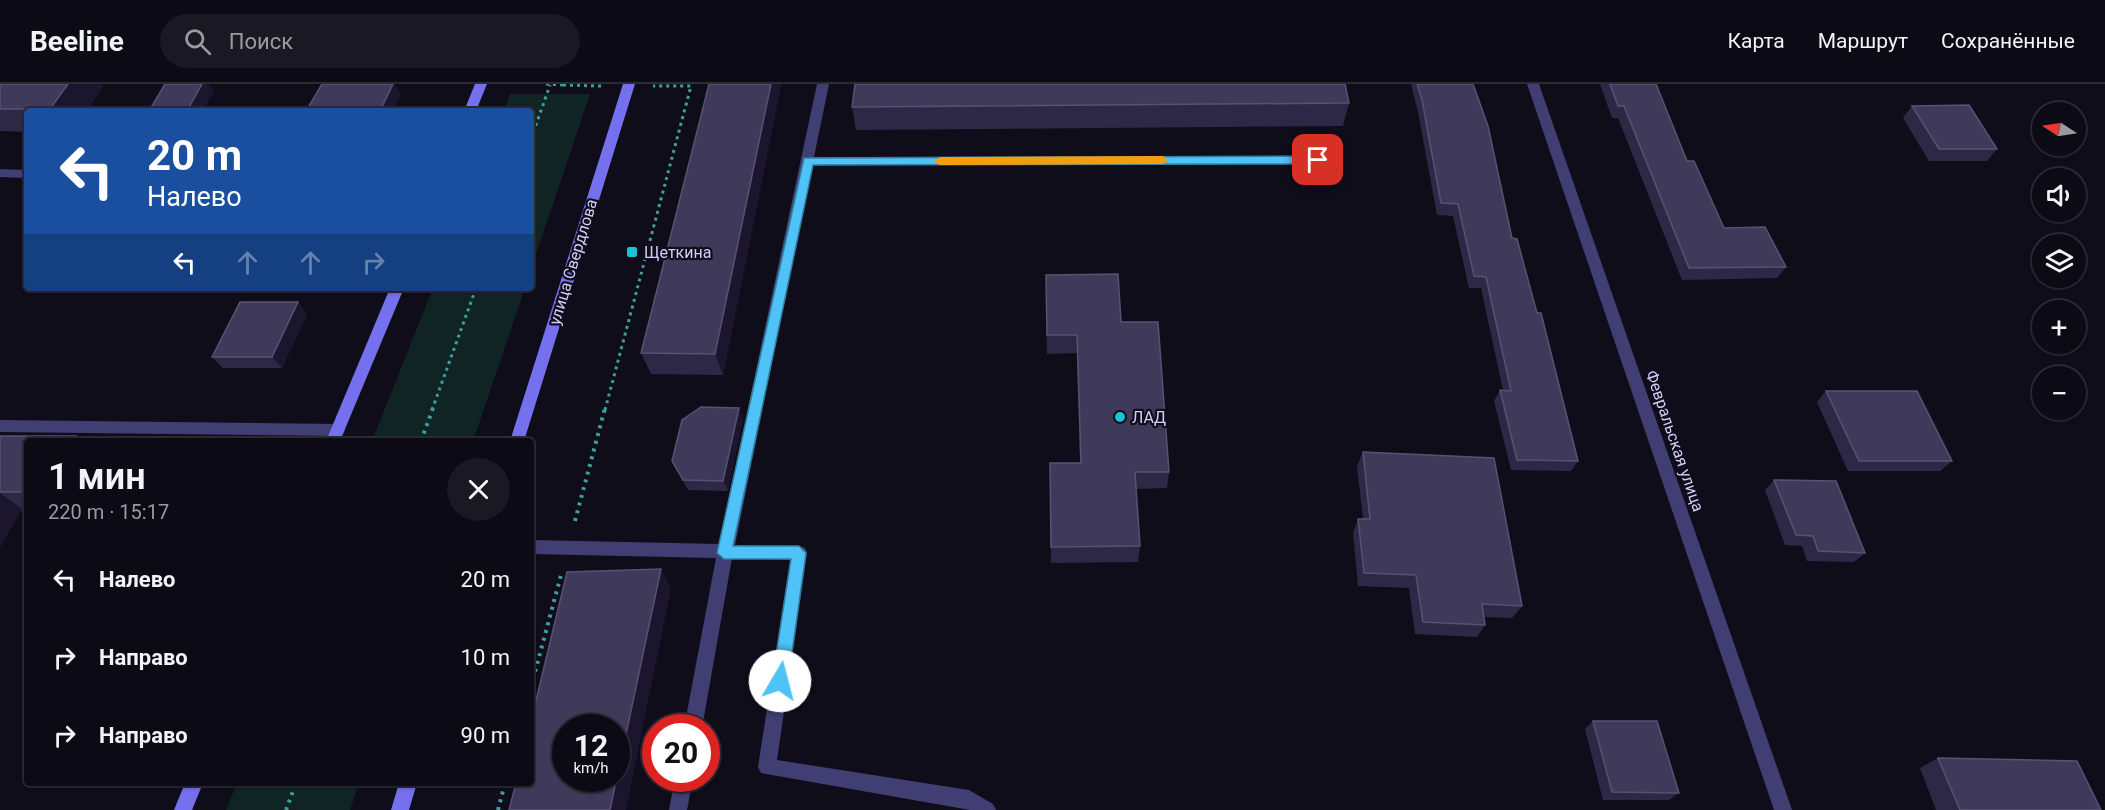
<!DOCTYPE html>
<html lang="ru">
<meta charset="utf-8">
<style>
body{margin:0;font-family:Roboto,sans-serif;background:#1a1822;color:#f1f3f6;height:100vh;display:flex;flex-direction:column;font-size:22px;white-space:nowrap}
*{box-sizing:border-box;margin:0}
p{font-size:20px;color:#9a9aa0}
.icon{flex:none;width:33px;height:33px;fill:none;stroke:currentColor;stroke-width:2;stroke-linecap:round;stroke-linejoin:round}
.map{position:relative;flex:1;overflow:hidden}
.side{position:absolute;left:24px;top:354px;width:510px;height:348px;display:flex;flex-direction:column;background:#0c0a14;border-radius:6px;box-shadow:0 2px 4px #0004,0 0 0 2px #2c2b34}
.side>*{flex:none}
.hud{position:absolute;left:24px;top:24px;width:510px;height:183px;border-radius:6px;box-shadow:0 2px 4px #0004,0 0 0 2px #2c2b34;background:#1a4fa0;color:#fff;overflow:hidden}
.needle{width:39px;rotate:282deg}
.fabs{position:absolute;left:2032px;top:18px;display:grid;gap:12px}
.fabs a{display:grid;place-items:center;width:54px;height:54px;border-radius:50%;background:#0c0a14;box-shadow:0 2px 4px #0004,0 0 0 2px #2c2b34;font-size:30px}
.speed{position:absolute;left:552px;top:630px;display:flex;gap:12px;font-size:30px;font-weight:700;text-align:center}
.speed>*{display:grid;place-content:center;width:78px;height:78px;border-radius:50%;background:#0c0a14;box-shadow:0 2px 4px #0004,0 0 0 2px #2c2b34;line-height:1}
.speed small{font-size:15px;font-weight:400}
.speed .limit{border:9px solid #d22;background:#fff;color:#111}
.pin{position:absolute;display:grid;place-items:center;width:51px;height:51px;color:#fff;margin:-26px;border-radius:12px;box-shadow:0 3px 9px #0006}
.me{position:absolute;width:66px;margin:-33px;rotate:8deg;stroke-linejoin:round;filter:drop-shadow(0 0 4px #0008)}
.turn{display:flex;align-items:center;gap:21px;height:126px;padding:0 24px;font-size:27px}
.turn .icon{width:78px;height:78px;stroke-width:2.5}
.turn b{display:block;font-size:42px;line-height:51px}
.lanes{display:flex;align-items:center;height:57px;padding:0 24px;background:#0003;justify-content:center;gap:30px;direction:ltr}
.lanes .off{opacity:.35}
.round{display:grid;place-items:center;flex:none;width:63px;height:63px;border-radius:32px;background:#1a1822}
.overview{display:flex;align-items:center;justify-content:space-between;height:102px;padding:0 24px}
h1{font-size:36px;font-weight:600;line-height:45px}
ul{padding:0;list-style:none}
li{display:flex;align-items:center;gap:18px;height:78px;padding:0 24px}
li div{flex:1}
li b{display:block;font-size:22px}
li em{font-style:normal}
header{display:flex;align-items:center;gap:36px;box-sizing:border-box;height:84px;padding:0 30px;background:#0c0a14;border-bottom:2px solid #2c2b34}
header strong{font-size:28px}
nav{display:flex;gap:33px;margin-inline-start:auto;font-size:21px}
.search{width:420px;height:54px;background:#1a1822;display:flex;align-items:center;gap:15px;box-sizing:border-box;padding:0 21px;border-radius:33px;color:#9a9aa0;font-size:22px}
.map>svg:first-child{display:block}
</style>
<header>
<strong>Beeline</strong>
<div class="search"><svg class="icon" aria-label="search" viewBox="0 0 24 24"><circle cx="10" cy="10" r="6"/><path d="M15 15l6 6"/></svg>Поиск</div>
<nav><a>Карта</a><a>Маршрут</a><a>Сохранённые</a></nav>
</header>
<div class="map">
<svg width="2105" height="726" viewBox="0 0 2105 726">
<rect width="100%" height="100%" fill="#100d1b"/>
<path fill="#112424" d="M510 10H590L531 185V27H504Z
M433 204H525L473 357H372Z
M237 699H359L350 726H226Z"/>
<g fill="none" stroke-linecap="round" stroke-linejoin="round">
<path stroke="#3ba09b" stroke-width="3" stroke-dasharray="3 4" stroke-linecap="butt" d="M546 0 563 1
M563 1 601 2
M531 55 550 1
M432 326 476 204
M605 326 691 2H653"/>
<path stroke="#3ba09b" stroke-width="4" stroke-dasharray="3 5" stroke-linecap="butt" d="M421 357 433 324
M575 437 605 324
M531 603 561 491
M286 726 296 699
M498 726 505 699"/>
<path fill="#413e74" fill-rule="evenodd" d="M817 0H829L814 73 1318 72 1324 76 1318 80 812 81 735 461 799 462 805 464 807 469 777 676 969 706 993 720 996 726H970L761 689 758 683 790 476 732 474 702 644H684L716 474 531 470V456L719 460Z
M0 85 27 86V94L0 93Z
M0 336 338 340 343 342 345 346 343 350 338 352 0 348Z
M675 694H693L687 726H669Z"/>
<path fill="#413e74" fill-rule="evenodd" d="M1527 0H1539L1792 726H1774Z"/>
<path fill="#7570ed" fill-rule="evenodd" d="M475 0H487L476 27H464Z
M623 0H635L524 357H510Z
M390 204H404L340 357H326Z
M185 699H203L192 726H174Z
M399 699H417L409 726H391Z"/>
</g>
<path fill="#2e2847" d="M0 0 103 2 86 27H27V48L0 47Z
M709 0H781L723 291 651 290 641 269Z
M1411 0H1473L1512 154 1578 377 1571 387 1511 386 1494 317 1500 306H1503L1481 204H1469L1453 132 1437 131 1418 28Z
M1600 0H1656L1687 77 1724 144 1786 183 1777 194 1682 196 1618 34H1612Z
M1349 19 1343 42 856 46 852 23Z
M1912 22 1997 65 1987 77H1929L1903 34Z
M1046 191 1121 238 1169 388 1167 404 1136 405 1140 462 1138 478 1051 479 1050 379H1080L1077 269 1047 270Z
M298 218 307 230 282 284H223L212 273Z
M1826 307 1952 377 1940 387H1848L1817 318Z
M743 335 728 407 688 406 672 377Z
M0 352 27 357V425H22L0 463Z
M1363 368 1522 522 1512 534 1484 533 1485 541 1477 553 1415 550 1409 504 1358 502 1353 449 1358 435H1363L1357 382Z
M1774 396 1865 469 1854 478 1807 477 1802 462 1785 461 1765 406Z
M1593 637 1679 709 1669 716H1603L1585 645Z
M1938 674 2101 726H1936L1920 684Z"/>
<path fill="#1b162e" d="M68 0H101L103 2 86 27H51L50 25Z
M202 0H209L214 7 203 27H187Z
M393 0H395L401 10 393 27H380Z
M771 0H781L723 291 715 270Z
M298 218 307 230 282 284 272 273Z
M739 324 743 335 728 407 723 397Z
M76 352 82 357H73Z
M0 409 22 425 0 463Z
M661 485 671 504 626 726H610Z"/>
<path fill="#403a5a" stroke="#575173" stroke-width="1.5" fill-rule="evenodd" d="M0 0H68L50 25H0Z
M165 0H202L187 27H149Z
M322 0H393L380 27H306Z
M709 0H771L715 270 641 269Z
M855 0H1345L1349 19 852 23Z
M1417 0H1473L1488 42 1512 154 1517 155 1537 229H1541L1578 377 1517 376 1500 306 1511 307 1486 193 1474 192 1458 120 1441 119 1422 16Z
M1610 0H1656L1687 77H1694L1724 144 1765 143 1786 183 1689 184 1624 22H1618Z
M1969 21 1997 65H1939L1912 22Z
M1118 190 1121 238H1158L1169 388H1135L1140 462 1051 463 1050 379H1081L1077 251H1047L1046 191Z
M240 218H298L272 273H212Z
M1826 307H1917L1952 377H1859Z
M701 323 739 324 723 397 683 396 672 377 682 336Z
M0 352H76L73 357H27V408H0Z
M1363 368 1494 374 1522 522 1482 520 1485 541 1423 538 1416 491 1364 489 1358 435H1370Z
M1774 396 1836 397 1865 469 1818 467 1813 452 1796 451Z
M661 485 610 726H509L516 699H531V637L567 488ZM566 644H616V694H566Z
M1593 637H1657L1679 709 1612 708Z
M1938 674 2077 677 2101 726H1960Z"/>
<path fill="#4fc3f7" stroke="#337fa1" stroke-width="1.5" d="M1318 72 1324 76 1318 80 813 81 733 462H799L806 469 788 597 785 602 780 604 774 602 772 597 791 475H724L717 469 804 74Z"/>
<path fill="#f59e0b" d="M1163 72 1168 76 1163 80 940 81 934 77 940 73Z"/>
<g fill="#1ac2d8" stroke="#100d1b" stroke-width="2">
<rect x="626" y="162" width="12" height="12" rx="3"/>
<circle cx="1120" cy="333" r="6"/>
</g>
<g text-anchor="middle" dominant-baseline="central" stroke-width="4.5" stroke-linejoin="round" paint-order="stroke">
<g font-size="16" fill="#d3cdf9" stroke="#100d1b" text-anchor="start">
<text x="644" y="168">Щеткина</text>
<text x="1132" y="333">ЛАД</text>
</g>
<g font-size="16" fill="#d3cdf9" stroke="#100d1b">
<text transform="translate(573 178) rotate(-73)">улица Свердлова</text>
<text transform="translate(1675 357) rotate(71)">Февральская улица</text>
</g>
</g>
</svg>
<div class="fabs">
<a><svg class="needle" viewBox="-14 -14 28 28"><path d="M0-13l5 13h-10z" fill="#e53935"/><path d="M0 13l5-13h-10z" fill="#9a9aa0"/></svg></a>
<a><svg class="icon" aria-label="sound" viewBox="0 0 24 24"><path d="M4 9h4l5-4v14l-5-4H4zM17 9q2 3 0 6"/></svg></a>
<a><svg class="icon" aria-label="layers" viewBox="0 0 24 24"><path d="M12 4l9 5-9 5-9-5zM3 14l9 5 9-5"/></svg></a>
<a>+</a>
<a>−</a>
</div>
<div class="speed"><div>12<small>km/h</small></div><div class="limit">20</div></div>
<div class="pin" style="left:1318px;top:76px;background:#d93025"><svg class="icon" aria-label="arrive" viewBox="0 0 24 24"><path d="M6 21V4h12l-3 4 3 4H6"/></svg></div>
<svg class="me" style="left:780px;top:597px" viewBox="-20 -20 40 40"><circle r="19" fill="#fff"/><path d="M0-13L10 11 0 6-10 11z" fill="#4fc3f7"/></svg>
<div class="hud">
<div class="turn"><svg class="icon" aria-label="left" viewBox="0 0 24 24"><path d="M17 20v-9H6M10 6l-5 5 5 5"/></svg><div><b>20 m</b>Налево</div></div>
<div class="lanes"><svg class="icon" aria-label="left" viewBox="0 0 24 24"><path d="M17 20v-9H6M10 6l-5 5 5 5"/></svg><svg class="icon off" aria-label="ahead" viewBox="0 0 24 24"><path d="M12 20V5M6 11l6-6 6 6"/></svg><svg class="icon off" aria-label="ahead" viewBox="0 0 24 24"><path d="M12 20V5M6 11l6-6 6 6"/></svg><svg class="icon off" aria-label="right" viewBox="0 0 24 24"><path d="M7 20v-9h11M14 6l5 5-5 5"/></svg></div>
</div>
<section class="side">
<div class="overview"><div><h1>1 мин</h1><p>220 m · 15:17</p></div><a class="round"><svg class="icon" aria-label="close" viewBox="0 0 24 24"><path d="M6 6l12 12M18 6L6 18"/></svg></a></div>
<ul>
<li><svg class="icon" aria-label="left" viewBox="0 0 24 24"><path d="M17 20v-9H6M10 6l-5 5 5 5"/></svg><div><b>Налево</b></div><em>20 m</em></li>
<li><svg class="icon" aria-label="right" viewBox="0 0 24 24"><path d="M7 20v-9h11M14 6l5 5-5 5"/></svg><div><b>Направо</b></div><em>10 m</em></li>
<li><svg class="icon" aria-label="right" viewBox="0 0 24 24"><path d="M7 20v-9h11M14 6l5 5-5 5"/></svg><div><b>Направо</b></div><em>90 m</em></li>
</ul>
</section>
</div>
